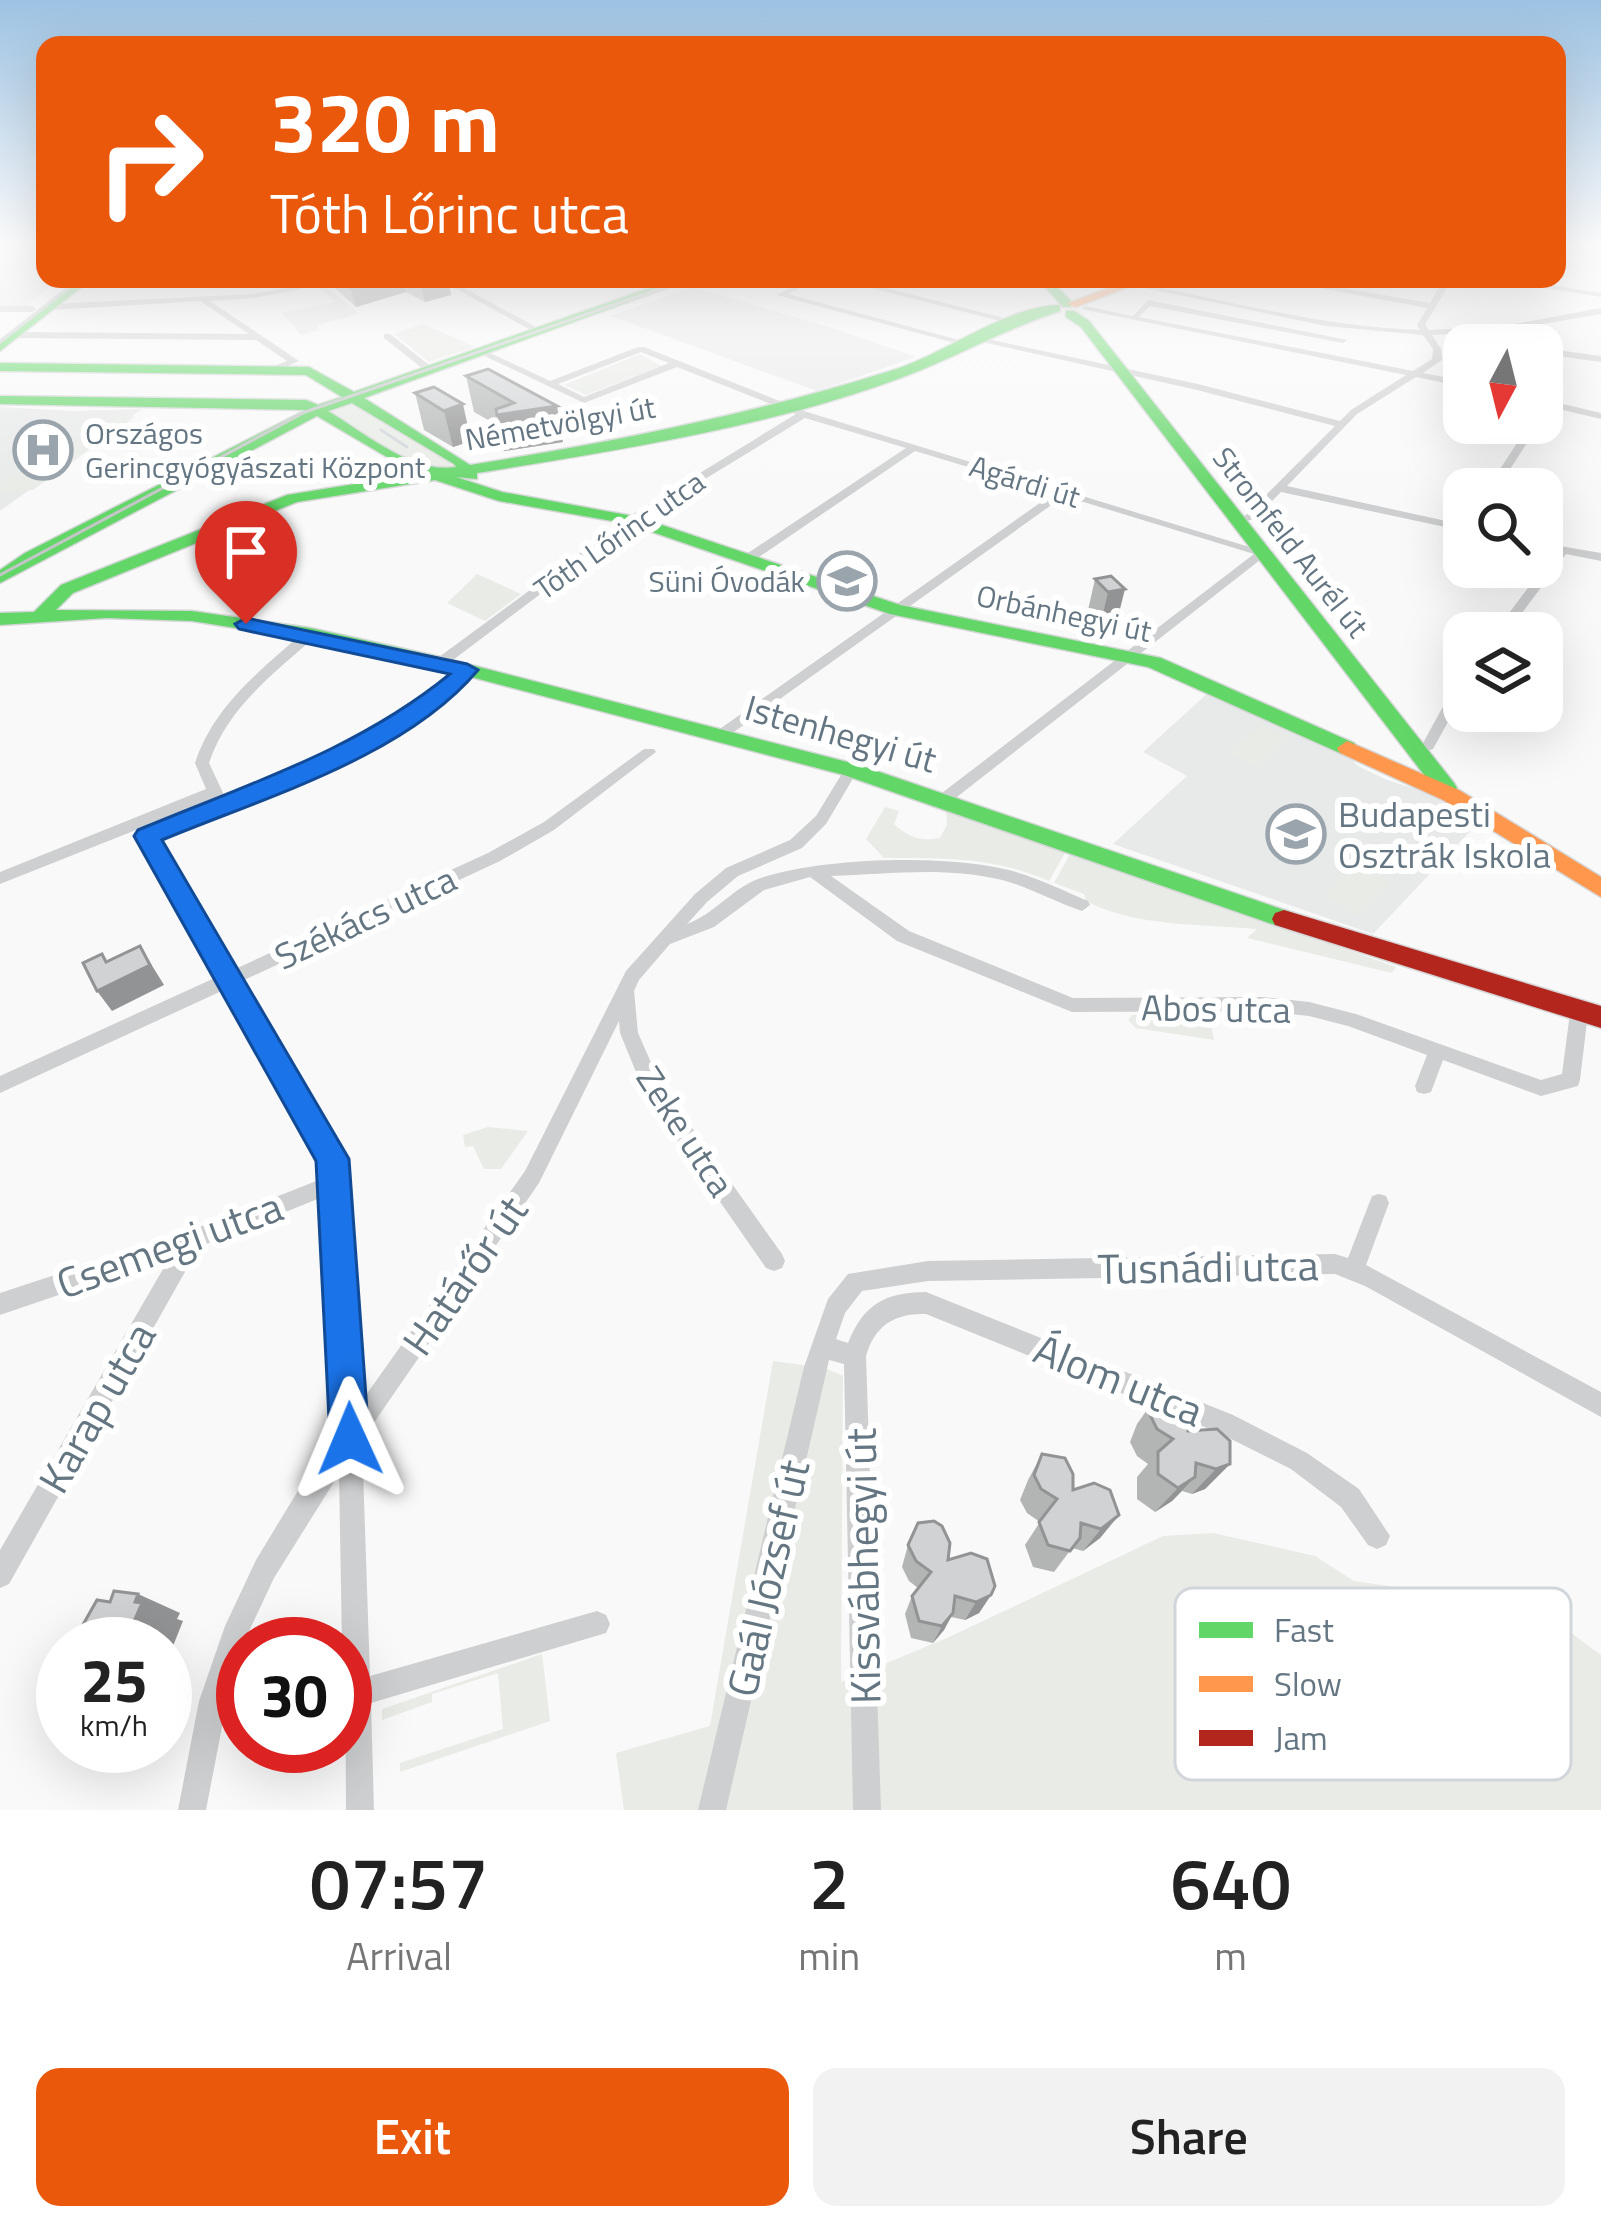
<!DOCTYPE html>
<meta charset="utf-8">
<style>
body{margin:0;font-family:"Titillium Web",sans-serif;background:#f2f2f2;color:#222;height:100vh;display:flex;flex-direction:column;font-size:45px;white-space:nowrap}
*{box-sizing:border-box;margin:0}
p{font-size:39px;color:#767676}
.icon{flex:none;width:66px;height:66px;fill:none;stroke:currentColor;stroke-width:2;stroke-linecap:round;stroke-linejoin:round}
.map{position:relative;height:1810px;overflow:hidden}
.drawer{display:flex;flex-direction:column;background:#fff;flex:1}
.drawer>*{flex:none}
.banner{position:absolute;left:36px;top:36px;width:1530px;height:252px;border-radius:24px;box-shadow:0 12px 48px #0002;background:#ea580c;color:#fff;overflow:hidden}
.needle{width:78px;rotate:187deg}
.fabs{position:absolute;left:1443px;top:324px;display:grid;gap:24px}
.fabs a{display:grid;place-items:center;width:120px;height:120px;border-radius:24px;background:#fff;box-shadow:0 12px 48px #0002;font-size:60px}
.speed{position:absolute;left:36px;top:1617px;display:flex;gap:24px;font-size:60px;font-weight:700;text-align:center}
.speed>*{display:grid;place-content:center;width:156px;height:156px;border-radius:50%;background:#fff;box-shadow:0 12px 48px #0002;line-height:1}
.speed small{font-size:30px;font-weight:400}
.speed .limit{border:18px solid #d22;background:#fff;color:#111}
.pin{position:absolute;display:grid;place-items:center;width:102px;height:102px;color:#fff;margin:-123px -51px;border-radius:50% 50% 50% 0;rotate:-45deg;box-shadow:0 0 12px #0007}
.pin .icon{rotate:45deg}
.me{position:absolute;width:132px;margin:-66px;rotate:359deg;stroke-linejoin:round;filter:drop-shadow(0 0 9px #0008)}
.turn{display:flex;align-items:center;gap:42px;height:252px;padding:0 36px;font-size:54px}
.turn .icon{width:156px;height:156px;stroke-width:2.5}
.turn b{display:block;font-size:84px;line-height:102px}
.eta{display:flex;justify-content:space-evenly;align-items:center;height:204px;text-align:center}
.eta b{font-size:72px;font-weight:600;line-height:84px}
.primary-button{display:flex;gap:24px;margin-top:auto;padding:24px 36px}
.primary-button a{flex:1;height:138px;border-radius:24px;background:#ea580c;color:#fff;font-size:48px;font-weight:600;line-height:138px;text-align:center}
.primary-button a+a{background:#f2f2f2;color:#222}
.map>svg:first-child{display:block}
</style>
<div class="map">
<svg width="1601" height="1810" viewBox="0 0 1601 1810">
<rect width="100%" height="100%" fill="#f9f9f9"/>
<path fill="#e8e9e9" d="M0 244H45V279H58L26 307H0Z
M326 286 359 314 317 325 319 330 301 335 282 313 336 302 320 288Z
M693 287 835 329 916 357 817 391 611 316Z
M0 407 73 411 142 409 0 511Z
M1209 692 1348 756 1358 766 1387 780 1429 793 1478 823 1373 934 1113 844 1187 776 1143 752Z"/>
<path fill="#e8ebe6" d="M423 324 475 347 429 362 394 334Z
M640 354 661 366 586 395 564 385Z
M355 403 450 463 453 466C421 478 360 429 330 411Z
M136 416 33 490 0 491V484L49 451 93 437 98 427 95 423Z
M477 574 521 594 485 621 447 603Z
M1260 725 1289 739 1258 768 1229 753Z
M885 807 899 811 894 824C908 837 921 842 940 838L947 825 946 811 1066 851 1049 881C994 857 944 858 884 858L866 839Z
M1071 852 1396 967 1392 973 1247 938 1257 929C1203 924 1135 927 1086 901L1084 894 1054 883Z
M1355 862 1391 881 1358 916 1322 896Z
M1132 1015H1209L1214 1040 1136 1028 1128 1020Z
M488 1127 528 1131 501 1169H484L473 1146 465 1147 463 1135Z
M773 1361 825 1368 843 1376 841 1682 947 1638 1163 1536 1213 1533 1315 1556 1354 1581 1431 1592 1494 1628 1514 1662 1537 1676 1562 1679 1569 1665 1561 1651 1570 1632 1601 1655V1810H624L616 1753 710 1726Z
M542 1654 550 1721 400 1772V1763L503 1729 498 1673 432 1694V1702L382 1720V1709Z"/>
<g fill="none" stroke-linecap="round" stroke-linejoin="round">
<path stroke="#ced6d9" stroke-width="3" d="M381 430 407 447"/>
<g stroke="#d5d6d7" stroke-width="3">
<path id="fast" d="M79 279H92L0 351V341Z
M675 279H692L364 398 470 465C613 442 753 414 890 371 944 355 1005 306 1060 305V311C1008 328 966 352 916 372 782 425 619 450 477 473V479L456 477 502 492 638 517 900 605 1161 658 1354 743 1357 748 1354 753H1340L1148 667 890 614 629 524 499 501 435 480 297 502 73 593 56 610 192 611 310 628 440 657 859 765 1293 913 1296 919 1293 925H1275L844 775 437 668 310 640 192 621 107 618 0 625V613L34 612 61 585 287 495 416 474 317 416 0 583V570L25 553 306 410 0 404V396L306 400 318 405 342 397 306 375 0 371V363L309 367 354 392ZM352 403 454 464 456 467C412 474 365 433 328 411Z
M1038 279H1050L1071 301V307H1063Z
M1066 311H1074L1089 321 1454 783 1457 788 1454 793H1438L1081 327 1066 317Z"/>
</g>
<g stroke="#d5d6d7" stroke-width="3">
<path id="slow" d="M1132 279H1149L1076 307 1066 304Z
M1347 741 1459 790 1601 877V897L1443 800 1340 753 1337 748Z"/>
</g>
<g stroke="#d5d6d7" stroke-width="3">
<path id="jam" d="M1284 910 1601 1006V1028L1275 925 1272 919 1275 913Z"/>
</g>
<path fill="#cecfd0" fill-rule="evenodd" d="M331 279H348L254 298 210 301 299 361 275 372 270 369 272 367 287 361 256 340 16 338 12 335 16 332 249 334 200 301 51 310 47 307 51 304 254 294Z
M438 279H448L545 332 538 334Z
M806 279H816L788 294 970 343 966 346 777 295Z
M836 279H850L1016 321 1012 324Z
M1272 279H1290L1430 303 1444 279H1452L1425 325 1429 330 1503 326 1601 308V314L1503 331 1432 335 1441 349 1442 360 1423 373 1464 381V387L1416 377 1357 414 1287 486 1464 525V531L1281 492 1254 519 1234 524V520L1246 515 1335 426 1197 390 969 339 973 336 1198 384 1340 421 1351 410 1406 375 1081 309 1085 306 1133 316 1148 300 1347 340 1343 343 1150 306 1139 317 1413 371 1432 359 1433 349 1423 335 1326 326 1127 284 1131 282C1226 300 1322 327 1420 330L1417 325 1427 308Z
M1493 279H1513L1601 293V297Z
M0 306H32L36 309 32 312H0Z
M384 334H390L433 368V372H427L384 338Z
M638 347H644L807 412 1269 553 948 804 943 805 935 800 938 796 1254 554 1064 496 724 739H714L712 736 714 733 1054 493 915 451 753 561H745V555L906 448 805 418 641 518 445 666H435V660L633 514 796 414 677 367 584 403 476 352 484 350 550 381ZM641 352 669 363 584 397 558 384Z
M1542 348 1601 356V362L1542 354Z
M1542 399 1601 413V419L1542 405Z
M1530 423H1540L1497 489H1487Z
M1542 543 1601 553V561L1566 554 1507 633H1494L1555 552 1542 549Z
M310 630 316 634 315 637C273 674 227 708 209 763L225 797 222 801 217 802 211 799 148 824 151 829C231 797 314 768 388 722 415 706 439 686 463 667L468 666 475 670C390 755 265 795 156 838L233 970 488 853 544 822 644 749H654L656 752 554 830 500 861 240 982 343 1159 347 1182 345 1187 361 1402 525 1171 626 971 695 894 726 868 790 840 816 816 846 767 851 765 858 770 826 824 802 848 738 876 707 902 687 924C714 914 732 889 758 879 819 857 947 854 1009 870 1036 877 1062 890 1088 901L1090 905 1082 911C1055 902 1029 887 1002 880 946 866 887 874 831 876L909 931 1073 998 1263 997 1309 1002 1356 1014 1541 1080 1562 1074 1570 1013 1573 1008 1579 1006 1585 1008 1588 1013 1580 1080 1578 1086 1541 1096 1443 1060 1431 1092 1424 1094 1417 1092 1415 1086 1427 1055 1348 1026 1309 1016 1263 1011 1072 1012 897 941 810 877 764 890 714 927 670 944 639 980 634 991 638 1033 660 1083 782 1254 785 1261 782 1268 774 1271 766 1268 645 1094 620 1033 619 1021 539 1183 362 1440 370 1676 597 1611 606 1615 610 1624 606 1633 371 1703 374 1810H346L345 1644H342L339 1474 274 1578 243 1644 227 1701 206 1810H178L199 1701 225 1626 256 1560 302 1484 338 1434 325 1196 199 1247 9 1584 0 1588V1550L170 1257 0 1315V1293L192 1230 324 1178 323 1160 226 989 0 1093V1076L219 976 136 830 0 884V872L206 789 195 763C214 705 261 670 305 631Z
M1464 677V693L1433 749 1416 755 1411 753 1409 750 1423 743 1457 681Z
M1379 1194 1386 1196 1389 1203 1366 1265 1601 1392V1417L1365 1286 1335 1274 928 1281 862 1291 845 1313 836 1339 848 1343C863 1305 885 1292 926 1292L1233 1415 1307 1453 1359 1489 1390 1536 1386 1545 1377 1549 1368 1545 1341 1507 1291 1469 1217 1432 926 1314C895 1313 875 1325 866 1356L881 1810H853L844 1364 829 1360 726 1810H698L804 1367 828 1299 848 1274 928 1261 1335 1254 1348 1258 1372 1196Z"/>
<use href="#fast" fill="#63d668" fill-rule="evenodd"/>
<use href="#slow" fill="#ff974d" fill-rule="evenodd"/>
<use href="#jam" fill="#b3261e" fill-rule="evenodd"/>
<path stroke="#c3c5c6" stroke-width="3" d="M0 342 80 279
M0 575 305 412 688 279"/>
</g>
<path fill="#b3b5b5" d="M93 279H123L125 283 95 282Z
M333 279H448L451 295 425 302 406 292 356 307 336 289Z
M488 369 563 442 504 451 499 426 474 412 466 376Z
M434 387 471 441 453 447 424 430 415 393Z
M1111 576 1115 629 1099 632 1086 619 1095 579Z
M1157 1396 1188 1431 1230 1464 1205 1489 1192 1494 1182 1491 1172 1501 1155 1512 1137 1499V1477L1148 1464 1137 1456 1130 1442 1137 1424Z
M1042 1454 1073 1490 1119 1515 1100 1538 1083 1551 1072 1548 1054 1572 1033 1567 1025 1545 1040 1522 1027 1513 1020 1500 1028 1480Z
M908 1545 948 1560 991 1595 979 1613 965 1620 951 1617 944 1630 933 1643 911 1638 905 1614 912 1596 918 1588 909 1581 902 1567Z"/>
<path fill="#929394" d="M385 279H403L406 292 356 307 351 289Z
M441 279H448L451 295 425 302 421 285Z
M463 404 471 441 453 447 444 411Z
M557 406 563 442 504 451 497 415Z
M1125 589 1115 629 1099 632 1108 592Z
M140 946 164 985 112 1011 97 991 102 954 117 974Z
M1230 1464 1205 1489 1192 1494 1216 1469Z
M1195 1477 1172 1501 1155 1512 1178 1488Z
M1119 1515 1100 1538 1083 1551 1101 1529Z
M138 1594 180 1613 177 1619 183 1621 165 1666V1644H124Z
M991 1595 979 1613 965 1620 976 1602Z
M953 1613 944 1630 933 1643 942 1626Z"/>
<path fill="#d0d2d3" stroke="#929394" stroke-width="3" d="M339 279H385L351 289Z
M410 279H441L421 285Z
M488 369 557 406 497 415 496 409 514 403 466 376Z
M434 387 463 404 444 411 415 393Z
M1111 576 1125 589 1108 592 1095 579Z
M140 946 150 965 97 991 83 963 102 954 106 962Z
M1157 1396 1180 1402 1188 1416V1431L1217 1429 1230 1441V1464L1216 1469 1196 1463 1195 1477 1178 1488 1158 1474V1452L1173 1439 1157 1429 1150 1415Z
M1042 1454 1065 1458 1073 1474V1490L1094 1483 1110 1490 1119 1515 1101 1529 1081 1523 1080 1538 1070 1551 1048 1545 1039 1522 1057 1499 1041 1489 1034 1475Z
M934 1521 942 1526 950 1543 948 1560 971 1553 987 1559 995 1586 991 1595 976 1602 955 1596 953 1613 942 1626 919 1621 912 1596 931 1572 916 1561 908 1545 918 1523Z
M114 1591 138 1594 135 1602 142 1603 124 1644H72L97 1600 110 1602Z"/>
<linearGradient id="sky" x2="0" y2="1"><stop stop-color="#9dc2e2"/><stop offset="0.49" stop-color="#fcfcfc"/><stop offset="1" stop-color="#fcfcfc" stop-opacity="0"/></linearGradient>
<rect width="1601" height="498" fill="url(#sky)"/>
<path fill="#1a73e8" stroke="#114b97" stroke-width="3" d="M246 618 467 664 478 670C405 757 265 797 162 840L349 1159 369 1439 364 1453 350 1458 336 1453 330 1439 316 1161 134 836 138 830C248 784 357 750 450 674L239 629 235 624Z"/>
<defs>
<g id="hospital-ring" transform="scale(3)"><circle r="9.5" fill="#fff" stroke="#99a4ac" stroke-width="1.5"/><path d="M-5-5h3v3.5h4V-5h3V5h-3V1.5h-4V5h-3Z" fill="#99a4ac"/></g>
<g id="school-ring" transform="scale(3)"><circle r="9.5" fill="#fff" stroke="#99a4ac" stroke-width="1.5"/><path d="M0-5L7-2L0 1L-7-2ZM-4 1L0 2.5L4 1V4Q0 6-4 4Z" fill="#99a4ac"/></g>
</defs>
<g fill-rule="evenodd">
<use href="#hospital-ring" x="43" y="450"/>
<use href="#school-ring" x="847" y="581"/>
<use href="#school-ring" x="1296" y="834"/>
</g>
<g text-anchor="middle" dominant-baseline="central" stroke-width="12" stroke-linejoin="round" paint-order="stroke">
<g font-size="30" fill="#657683" stroke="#fff">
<text transform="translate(560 423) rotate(-10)">Németvölgyi út</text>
<text transform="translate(1025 481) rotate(17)">Agárdi út</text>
<text transform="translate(619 535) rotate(-35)">Tóth Lőrinc utca</text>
<text transform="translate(1291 542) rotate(52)">Stromfeld Aurél út</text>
<text transform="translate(1064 613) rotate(12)">Orbánhegyi út</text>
</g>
<g font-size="30" fill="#657683" stroke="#fff" text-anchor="start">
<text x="85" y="433">Országos<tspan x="85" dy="34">Gerincgyógyászati Központ</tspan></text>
<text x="805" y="581" text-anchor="end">Süni Óvodák</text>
</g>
<g font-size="36" fill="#657683" stroke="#fff">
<text transform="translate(841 733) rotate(16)">Istenhegyi út</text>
<text transform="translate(365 917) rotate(-25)">Székács utca</text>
<text transform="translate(1216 1008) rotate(1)">Abos utca</text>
<text transform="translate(686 1131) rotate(57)">Zeke utca</text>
</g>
<g font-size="36" fill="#657683" stroke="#fff" text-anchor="start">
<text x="1338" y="813">Budapesti<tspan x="1338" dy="41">Osztrák Iskola</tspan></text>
</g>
<g font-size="42" fill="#657683" stroke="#fff">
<text transform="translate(169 1244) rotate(-20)">Csemegi utca</text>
<text transform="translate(1208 1266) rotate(-1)">Tusnádi utca</text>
<text transform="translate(464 1275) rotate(-55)">Határőr út</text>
<text transform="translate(1119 1379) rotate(22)">Álom utca</text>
<text transform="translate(96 1407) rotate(-60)">Karap utca</text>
<text transform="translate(862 1566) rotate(-91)">Kissvábhegyi út</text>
<text transform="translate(767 1578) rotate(-77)">Gaál József út</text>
</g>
</g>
<rect x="1175" y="1588" width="396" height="192" rx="18" fill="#fff" stroke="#d1d6da" stroke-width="3"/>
<rect x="1199" y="1622" width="54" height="16" fill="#63d668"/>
<rect x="1199" y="1676" width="54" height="16" fill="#ff974d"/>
<rect x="1199" y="1730" width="54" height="16" fill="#b3261e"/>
<g font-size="33" fill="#657683">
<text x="1274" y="1642">Fast</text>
<text x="1274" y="1696">Slow</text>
<text x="1274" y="1750">Jam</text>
</g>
</svg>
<div class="fabs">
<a><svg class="needle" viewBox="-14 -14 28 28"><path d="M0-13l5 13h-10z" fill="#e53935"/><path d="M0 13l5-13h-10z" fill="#767676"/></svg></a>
<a><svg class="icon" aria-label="search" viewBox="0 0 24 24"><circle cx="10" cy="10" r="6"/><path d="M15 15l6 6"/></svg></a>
<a><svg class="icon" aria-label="layers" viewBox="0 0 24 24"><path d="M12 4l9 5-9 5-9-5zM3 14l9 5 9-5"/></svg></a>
</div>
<div class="speed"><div>25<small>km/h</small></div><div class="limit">30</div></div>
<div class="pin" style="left:246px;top:624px;background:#d93025"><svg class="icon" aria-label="arrive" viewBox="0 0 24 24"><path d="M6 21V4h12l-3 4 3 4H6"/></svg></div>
<svg class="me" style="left:350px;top:1439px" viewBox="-20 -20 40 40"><path d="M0-17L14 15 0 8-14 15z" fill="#1a73e8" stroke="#fff" stroke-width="4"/></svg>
<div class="banner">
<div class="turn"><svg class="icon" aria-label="right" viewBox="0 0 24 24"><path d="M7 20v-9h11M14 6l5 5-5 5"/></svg><div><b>320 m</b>Tóth Lőrinc utca</div></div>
</div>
</div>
<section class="drawer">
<div class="eta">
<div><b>07:57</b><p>Arrival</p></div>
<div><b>2</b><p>min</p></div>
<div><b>640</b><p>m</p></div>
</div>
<div class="primary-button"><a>Exit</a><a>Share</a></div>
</section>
